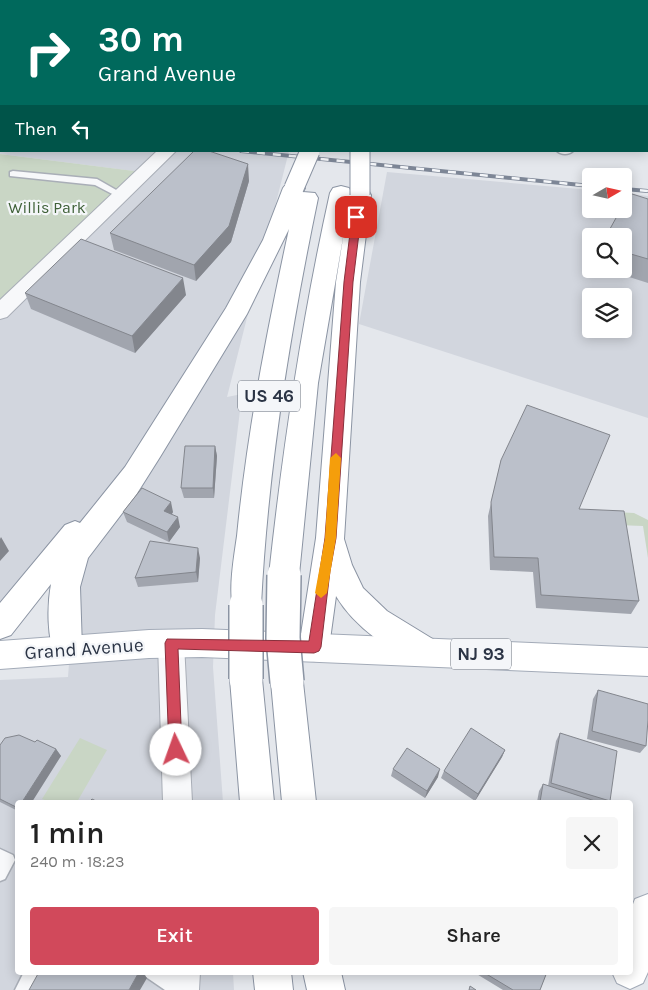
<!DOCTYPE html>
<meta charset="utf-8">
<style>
body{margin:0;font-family:Karla,sans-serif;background:#f6f6f6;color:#222;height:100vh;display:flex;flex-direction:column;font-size:19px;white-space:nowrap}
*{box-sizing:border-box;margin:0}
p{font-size:16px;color:#767676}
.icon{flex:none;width:28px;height:28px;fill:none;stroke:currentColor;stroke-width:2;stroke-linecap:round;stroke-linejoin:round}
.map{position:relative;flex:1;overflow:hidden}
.sheet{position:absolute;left:15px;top:800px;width:618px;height:175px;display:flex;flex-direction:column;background:#fff;border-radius:5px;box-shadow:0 2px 12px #0003}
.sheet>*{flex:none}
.hud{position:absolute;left:0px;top:0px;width:649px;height:152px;box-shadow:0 2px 12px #0003;background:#00695c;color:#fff;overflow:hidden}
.needle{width:32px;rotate:81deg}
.fabs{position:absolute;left:582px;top:168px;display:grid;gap:10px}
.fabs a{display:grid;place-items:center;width:50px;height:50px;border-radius:5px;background:#fff;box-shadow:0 2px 12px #0003;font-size:25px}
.pin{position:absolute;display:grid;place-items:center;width:42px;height:42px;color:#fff;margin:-21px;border-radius:10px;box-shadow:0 2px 8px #0006}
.me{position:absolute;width:55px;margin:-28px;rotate:357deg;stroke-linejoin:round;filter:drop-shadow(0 0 4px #0008)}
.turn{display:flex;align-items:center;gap:18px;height:105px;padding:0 15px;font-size:22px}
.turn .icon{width:65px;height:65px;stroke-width:2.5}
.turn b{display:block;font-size:35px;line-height:42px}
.then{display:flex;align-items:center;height:48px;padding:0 15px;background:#0003;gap:10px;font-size:19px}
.round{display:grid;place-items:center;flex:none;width:52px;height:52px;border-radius:5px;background:#f6f6f6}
.head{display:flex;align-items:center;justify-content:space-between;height:85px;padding:0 15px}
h1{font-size:30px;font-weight:600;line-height:38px}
.cta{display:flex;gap:10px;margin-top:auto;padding:10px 15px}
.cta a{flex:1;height:58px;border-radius:5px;background:#d1495b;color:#fff;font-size:20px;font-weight:600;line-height:58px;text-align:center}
.cta a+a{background:#f6f6f6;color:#222}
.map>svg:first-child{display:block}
</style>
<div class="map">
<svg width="648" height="990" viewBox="0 0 648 990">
<rect width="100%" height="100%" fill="#e4e7ec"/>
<path fill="#d2d6de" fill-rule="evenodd" d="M0 0H320L1 1V151H289L227 397 242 394 215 615 213 667 223 802H18V972L233 973 234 990H0V680L68 677 76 569 0 604V315L149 173 0 154Z
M387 172 591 190V209H624V193L648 196V418L359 324ZM591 236H624V269H591ZM591 296H624V329H591Z"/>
<path fill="#c9d6c5" d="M0 154 150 173 0 315Z
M615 512 634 513 648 520V558L643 526 617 525Z
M80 738 107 750 77 802H50L42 799Z"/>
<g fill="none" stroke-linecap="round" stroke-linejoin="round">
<g stroke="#a9aeb7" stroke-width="3">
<path id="lane" d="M522 0H530V1H523Z
M591 0H599V1H592Z
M0 88H1V92H0Z
M557 151H573C569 155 561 155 557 151Z
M13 171 97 179 125 195 121 198 118 197 95 185 10 176V172Z
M0 849 13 855 15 860 5 879 0 881Z
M24 972H40L31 990H15Z
M144 972C159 972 180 973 187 990H165L146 977Z"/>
</g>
<g stroke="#a9aeb7" stroke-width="2">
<path id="street" d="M157 151H176L7 317 0 319V300Z
M171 631 180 635 184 643 192 802H163L158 643 162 635Z
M168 972H200L199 990H167Z"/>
</g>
<g stroke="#a3abb8" stroke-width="2">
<path id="primary" d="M202 629 648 648V676L202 657 149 658 0 669V641L149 630Z
M648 894V972L643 983 630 989 617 983 612 972H630V912L635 899Z"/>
</g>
<g stroke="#8b94a3" stroke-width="2">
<path id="highway" d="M332 0H350V1H333Z
M367 0H385V1H368Z
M294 181 301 183 305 188 303 192 315 193 318 198C290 333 268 467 261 605L257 614 246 618 235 614C227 595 234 557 237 536 247 433 267 331 289 229L247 314 160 457 136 495 88 558 80 587 82 649 78 659 67 663 56 659C47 638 47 606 51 584L11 635 0 639V603L65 525 75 521 80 523 125 467 226 308 263 240 283 188 287 183Z
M341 186 349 188 351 192 360 188 368 190 371 195 360 282 344 539 352 565 363 588 387 611 436 641 440 651 436 661 425 665C391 652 355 628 336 596L329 647 325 657 314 661 303 657 299 647 316 538 336 282 345 226 318 383 299 575 294 584 284 588 274 584 269 575C283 446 302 319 330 193L333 188Z
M246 664 257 669 262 679 274 802H240L230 679 235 669Z
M287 667 298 672 303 682 316 802H282L271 682 276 672Z
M253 972H291L293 990H255Z
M303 972H341L345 990H307Z"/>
</g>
<use href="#lane" fill="#f7f8fa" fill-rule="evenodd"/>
<use href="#street" fill="#f7f8fa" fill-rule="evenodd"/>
<use href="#primary" fill="#fff" fill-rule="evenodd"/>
<use href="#highway" fill="#fff" fill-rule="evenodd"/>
<g stroke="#7d8696" stroke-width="4">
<path id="rail" d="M241 151 591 186
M624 189 648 191"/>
</g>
<use href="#rail" stroke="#f4f6f9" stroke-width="2.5" stroke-dasharray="8" stroke-linecap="butt"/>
<g stroke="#8b94a3" stroke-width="21" stroke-linecap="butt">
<path id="highway-bridge-far1" d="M360 151V195
M294 188 310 151"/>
</g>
<g stroke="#8b94a3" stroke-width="36" stroke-linecap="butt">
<path id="highway-bridge" d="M284 575 283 638 287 682
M246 605V679"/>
</g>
<use href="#highway-bridge-far1" stroke="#fff" stroke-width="19"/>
<use href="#highway-bridge" stroke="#fff" stroke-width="33"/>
</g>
<path fill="#a1a5ae" d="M0 0H226L225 1H1V57H0Z
M446 0H493L494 1H446Z
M249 181 231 242 196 281 114 250 110 233Z
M648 199V283L604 269H624V236Z
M25 293 186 295 135 353 31 309Z
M215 446 217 456 214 498H184L181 488Z
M501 460 579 509 639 601 631 614 536 608 533 572 490 570 488 516Z
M123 512H173L172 514 180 527 169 542 127 522Z
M200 558 198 582 138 587 135 578Z
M598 690 646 746 640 753 587 739 593 699Z
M560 733 610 801 609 802H537L539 791 543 784 548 786 556 741Z
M35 742 56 749 61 756 18 802V811L0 802V745Z
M505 750 502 757 475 801 441 778 444 771Z
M393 769 438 777 425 798 391 776Z
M475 972H547L540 990H503L475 973Z"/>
<path fill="#83868d" d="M217 0H226L225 1H217Z
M565 0H573L572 1H564Z
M248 164 249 181 231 242 196 281 194 265Z
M183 278 186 295 135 353 132 336Z
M215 446 217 456 214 498 213 488Z
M171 502 173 512 167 521 164 511Z
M178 517 180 527 169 542 167 532Z
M1 537 9 551 0 561V539Z
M198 548 200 558 198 582 196 572Z
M56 749 61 756 32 802H22Z
M505 750 502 757 475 801 478 794Z
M440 769 438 777 425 798 427 791Z
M139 972H142L147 978 140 990H129Z"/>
<path fill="#bbc0ca" stroke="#83868d" d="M0 0H217V1H1V41H0Z
M454 0H493L494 1H454Z
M539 0H565L564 1H538Z
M194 151H209L248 164 229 226 194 265 110 233Z
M629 193 648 199V259L624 252V236H606L621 209H624V203Z
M81 239 183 278 132 336 25 293Z
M527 405 610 435 579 509 624 511 639 601 541 595 538 558 494 557 491 502 501 460Z
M185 446H215L213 488H181Z
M142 488 171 502 164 511 178 517 167 532 123 512Z
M150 541 198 548 196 572 135 578Z
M598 690 648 704V720L646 746 592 731Z
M471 728 505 750 478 794 444 771Z
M560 733 617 751 610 801 551 783Z
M19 735 35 742 37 740 56 749 22 802H18V808L0 799V745L5 738Z
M407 748 440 769 427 791 393 769Z
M543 784 598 802H540Z
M92 799 98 802H89Z
M39 972H139L129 990H29Z
M483 972H547L540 990H513Z
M470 986 476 990H469Z"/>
<path fill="#d1495b" stroke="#882f3b" d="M356 214 361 217 353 282 336 538 330 571 321 647 319 651 314 653 178 649 182 750 180 754 176 756 171 754 169 750 165 643 167 639 309 641 325 538 344 282 352 217Z"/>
<path fill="#f59e0b" d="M336 453 341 458 336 538 327 593 321 598 315 593 325 538 330 458Z"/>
<g text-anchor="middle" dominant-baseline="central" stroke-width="4.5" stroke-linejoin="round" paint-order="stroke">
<g font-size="16" fill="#3f6138" stroke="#f4f6f9">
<text x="47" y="207">Willis Park</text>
</g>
<g fill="#f4f6f9" stroke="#676e7b" stroke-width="1">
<rect x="238" y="380.5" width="62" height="31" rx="4"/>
<rect x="451" y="638.5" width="60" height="31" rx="4"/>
</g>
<g font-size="18" font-weight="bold" fill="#2b3445">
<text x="269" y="396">US 46</text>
<text x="481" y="654">NJ 93</text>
</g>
<g font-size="19" fill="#2b3445" stroke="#f4f6f9">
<text transform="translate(84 649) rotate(-4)">Grand Avenue</text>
</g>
</g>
</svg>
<div class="fabs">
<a><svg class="needle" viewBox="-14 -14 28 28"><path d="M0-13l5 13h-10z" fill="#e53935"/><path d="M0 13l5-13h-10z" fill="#767676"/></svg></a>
<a><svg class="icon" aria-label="search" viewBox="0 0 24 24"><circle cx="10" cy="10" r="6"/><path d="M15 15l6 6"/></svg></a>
<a><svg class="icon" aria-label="layers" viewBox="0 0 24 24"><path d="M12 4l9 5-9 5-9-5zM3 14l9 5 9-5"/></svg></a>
</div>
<div class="pin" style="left:356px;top:217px;background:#d93025"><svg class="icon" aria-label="arrive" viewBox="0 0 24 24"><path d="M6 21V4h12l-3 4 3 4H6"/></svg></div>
<svg class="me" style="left:176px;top:750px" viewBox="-20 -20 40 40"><circle r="19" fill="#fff"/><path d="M0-13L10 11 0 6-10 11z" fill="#d1495b"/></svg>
<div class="hud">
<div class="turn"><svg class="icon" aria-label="right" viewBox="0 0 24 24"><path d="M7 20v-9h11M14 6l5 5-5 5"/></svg><div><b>30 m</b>Grand Avenue</div></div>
<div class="then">Then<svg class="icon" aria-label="left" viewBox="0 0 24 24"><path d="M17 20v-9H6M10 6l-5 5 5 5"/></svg></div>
</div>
<section class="sheet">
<div class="head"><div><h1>1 min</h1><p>240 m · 18:23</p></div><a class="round"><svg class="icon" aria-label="close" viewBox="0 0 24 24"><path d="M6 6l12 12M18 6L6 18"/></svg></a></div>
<div class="cta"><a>Exit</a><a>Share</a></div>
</section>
</div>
